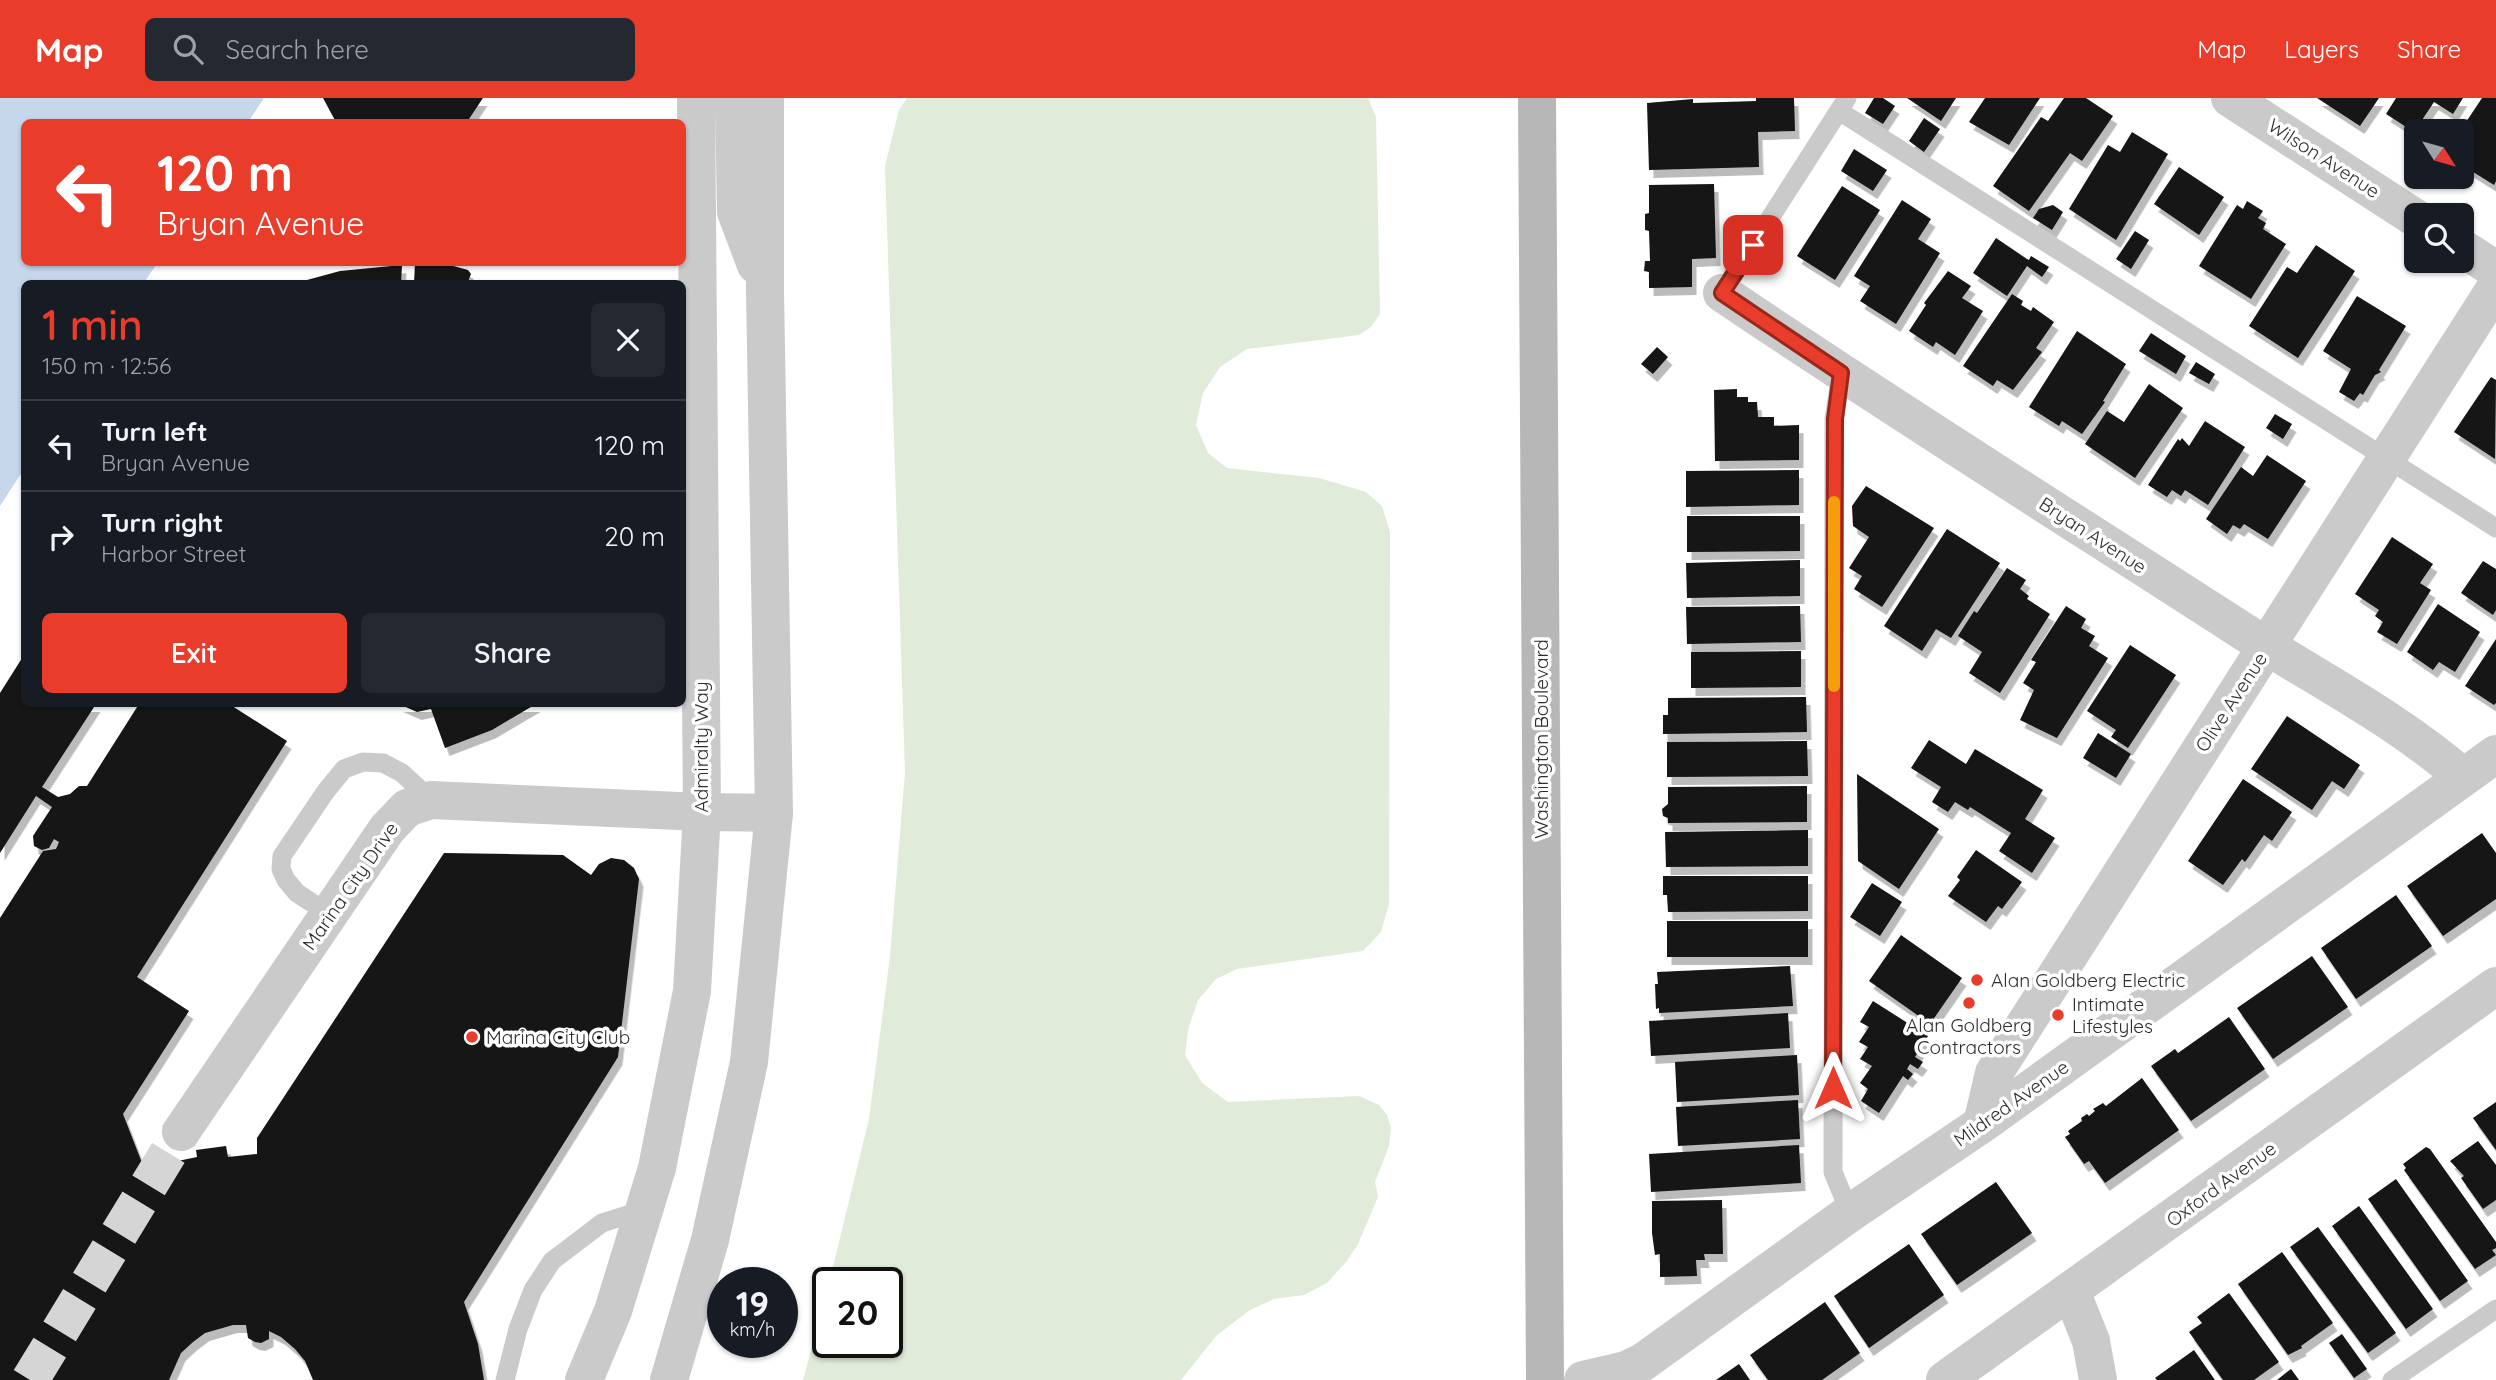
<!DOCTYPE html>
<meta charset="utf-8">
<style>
body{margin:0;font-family:Quicksand,sans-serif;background:#242831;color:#f1f3f6;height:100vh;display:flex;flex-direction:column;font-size:26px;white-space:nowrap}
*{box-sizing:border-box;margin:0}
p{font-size:23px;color:#9ea1a6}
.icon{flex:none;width:38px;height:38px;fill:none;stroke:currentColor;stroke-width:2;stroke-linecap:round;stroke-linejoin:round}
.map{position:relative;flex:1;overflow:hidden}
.drawer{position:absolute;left:21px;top:182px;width:665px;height:427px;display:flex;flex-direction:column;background:#171b24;border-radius:10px;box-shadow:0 2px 5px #0004}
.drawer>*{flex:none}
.banner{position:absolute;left:21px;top:21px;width:665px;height:147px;border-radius:10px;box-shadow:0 2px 5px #0004;background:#e93c2a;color:#fff;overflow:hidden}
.needle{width:46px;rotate:127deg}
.fabs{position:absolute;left:2404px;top:21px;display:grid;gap:14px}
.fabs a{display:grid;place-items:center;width:70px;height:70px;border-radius:10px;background:#171b24;box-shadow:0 2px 5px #0004;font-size:35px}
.speed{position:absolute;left:707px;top:1169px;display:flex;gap:14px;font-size:35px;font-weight:700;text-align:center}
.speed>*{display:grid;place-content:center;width:91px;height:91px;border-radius:50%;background:#171b24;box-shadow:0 2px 5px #0004;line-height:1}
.speed small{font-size:18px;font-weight:400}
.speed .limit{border:4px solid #111;border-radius:10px;background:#fff;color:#111}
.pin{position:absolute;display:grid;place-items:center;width:60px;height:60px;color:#fff;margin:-30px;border-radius:14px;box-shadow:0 4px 10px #0006}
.me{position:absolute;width:77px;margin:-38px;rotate:0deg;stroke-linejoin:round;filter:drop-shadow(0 0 5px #0008)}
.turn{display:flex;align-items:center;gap:24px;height:147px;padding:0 21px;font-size:32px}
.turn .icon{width:91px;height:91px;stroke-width:2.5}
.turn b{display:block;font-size:49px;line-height:60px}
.round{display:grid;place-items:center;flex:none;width:74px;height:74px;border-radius:10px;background:#242831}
.headline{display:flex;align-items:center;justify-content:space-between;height:119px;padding:0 21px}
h1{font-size:42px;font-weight:600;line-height:52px;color:#e93c2a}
.button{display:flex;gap:14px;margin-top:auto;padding:14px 21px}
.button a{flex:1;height:80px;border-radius:10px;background:#e93c2a;color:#fff;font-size:28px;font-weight:600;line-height:80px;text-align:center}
.button a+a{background:#242831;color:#f1f3f6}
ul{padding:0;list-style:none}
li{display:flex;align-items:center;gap:21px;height:91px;padding:0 21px;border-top:2px solid #363941}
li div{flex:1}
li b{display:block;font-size:26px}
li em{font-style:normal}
header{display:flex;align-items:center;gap:42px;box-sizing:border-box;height:98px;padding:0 35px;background:#e93c2a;color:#fff}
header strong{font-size:33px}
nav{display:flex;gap:38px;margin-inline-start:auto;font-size:24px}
.search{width:490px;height:63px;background:#242831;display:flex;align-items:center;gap:18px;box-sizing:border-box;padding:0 24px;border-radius:10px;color:#9ea1a6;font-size:26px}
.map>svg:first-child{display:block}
</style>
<header>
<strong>Map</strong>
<div class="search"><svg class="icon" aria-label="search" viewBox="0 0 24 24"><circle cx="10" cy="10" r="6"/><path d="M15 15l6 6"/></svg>Search here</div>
<nav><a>Map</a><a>Layers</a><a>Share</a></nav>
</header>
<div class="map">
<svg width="2496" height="1282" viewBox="0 0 2496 1282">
<defs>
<filter id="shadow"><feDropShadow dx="4.5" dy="8" stdDeviation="0" flood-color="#0004"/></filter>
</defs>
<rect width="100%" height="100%" fill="#fff"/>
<path fill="#e0ebda" d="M907 0H1368L1376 19 1380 216 1371 229 1359 237 1247 251 1220 269 1203 295 1196 327 1208 355 1227 370 1319 380 1366 394 1382 408 1390 434 1389 806 1381 834 1363 853 1237 871 1216 881 1198 902 1188 932 1185 957 1202 985 1228 1004 1359 998 1379 1007 1387 1017 1391 1030 1389 1048 1375 1084 1378 1099 1358 1146 1346 1164 1327 1185 1304 1197 1274 1201 1250 1212 1216 1238 1181 1282H803L828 1189V1244H887V1185H829L869 1021 890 858 905 674 885 68 899 12Z"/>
<path fill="#c6d7ec" d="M0 0H264L248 24H24V164L157 165 144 185 24 186V371L0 408Z"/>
<path fill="#141414" filter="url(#shadow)" d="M323 0H483L467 24H336Z
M1756 0H1794L1795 33 1758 34 1759 69 1649 72 1647 5 1693 1V5L1756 3Z
M1874 0H1883L1895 8 1883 26 1865 15Z
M1907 0H1956L1941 23Z
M1985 0H2040L2009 47 1969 24Z
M2064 0H2086L2113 18 2082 63 2070 55 2029 113 1993 88 2041 19 2048 23Z
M2317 0H2379L2360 28Z
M2396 0H2463L2453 16 2434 4 2414 34 2386 16Z
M2482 0H2496V83L2494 87 2462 67V33H2460Z
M1924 20 1940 31 1924 54 1909 43Z
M2132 34 2168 56 2116 142 2069 111 2108 47 2120 54Z
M1854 51 1887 72 1873 93 1841 73Z
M2179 69 2224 99 2199 137 2154 106Z
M1714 86 1716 160 1692 161V189L1649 190V174L1644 173 1645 163H1650L1649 133 1645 132V116L1649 115V87Z
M1842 88 1880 112 1835 182 1797 158Z
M1902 102 1931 121 1918 141 1940 155 1896 226 1860 203 1870 188 1854 178Z
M2247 103 2263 113 2258 120 2266 125 2263 131 2286 146 2251 201 2199 168 2237 107 2243 111Z
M2053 107 2063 114 2052 132 2033 120 2039 111Z
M2135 133 2149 142 2131 171 2116 161Z
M1996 140 2027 161 2029 162 2031 158 2049 169 2042 179 2027 168 2007 198 1973 175Z
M2316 147 2355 173 2298 260 2249 228 2287 169 2297 175Z
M415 164H439L468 172 471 176 467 186H414Z
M402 167 401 186 296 185 340 173Z
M1948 173 1971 188 1962 200 1983 213 1955 257 1936 244 1933 249 1909 233 1926 207 1924 205Z
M2012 196 2023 203 2021 207 2031 213 2033 209 2054 224 2036 250 2042 254 2013 292 1997 282 1993 288 1963 268Z
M2357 198 2406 228 2379 272 2381 274 2375 277 2363 297 2360 295 2354 303 2339 294 2351 271 2323 253Z
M2077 233 2126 266 2103 303 2105 304 2082 336 2062 323 2059 328 2029 309Z
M2151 235 2186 258 2176 276 2139 253Z
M1657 249 1668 259 1653 276 1641 266Z
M2196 264 2215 276 2209 286 2189 275Z
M2491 279 2496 282 2495 361 2454 334Z
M2149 286 2183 310 2135 380 2085 346 2107 313 2124 324Z
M1737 291V299H1748V304H1757L1758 319H1774V328L1799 327V362L1715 363 1714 292Z
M2275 316 2292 326 2283 341 2266 330Z
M2205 323 2245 349 2208 407 2185 392 2181 398 2172 392 2167 399 2148 387 2178 341 2180 343 2182 340 2189 348Z
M2267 357 2306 383 2268 441 2244 426 2240 431 2233 427 2227 436 2206 421 2241 369 2253 378Z
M1799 372V407L1686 409V373Z
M1866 388 1934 430 1882 509 1854 491 1862 478 1849 470 1869 439 1853 428 1852 408Z
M1687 418H1800V453L1687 454Z
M1947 431 2000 465 1951 540 1936 531 1922 553 1884 528Z
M2392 439 2433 466 2420 485 2431 492 2397 546 2377 534 2383 524 2375 518 2379 512 2355 496Z
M1800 462V498L1687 500 1686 465Z
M2483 463 2496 471V512L2493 517 2461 495Z
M2007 470 2026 482 2020 491 2029 498 2027 501 2050 516 2000 595 1969 575 1982 554 1958 538 1974 513 1977 515Z
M2438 506 2480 534 2455 574 2439 564 2433 572 2407 554Z
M1800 508 1801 544 1687 546 1686 509Z
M2066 508 2086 521 2081 530 2095 538 2089 548 2108 560 2057 640 2020 622 2034 592 2023 585 2036 564 2031 562Z
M2496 541V605L2494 607 2465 588Z
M2130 547 2176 577 2128 650 2111 639 2116 632 2087 613Z
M1801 553V589L1691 590V554Z
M24 557V606H96L42 689 58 699 70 696 79 688H87L139 606H229L287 643 137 879 189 913 123 1016 144 1070 197 1059 196 1052 226 1048 228 1059 257 1056V1040L444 755 563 757 591 777 599 766 611 760 624 762 634 770 639 781 618 959 464 1204 478 1246 484 1282H313L305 1263 295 1251 281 1239 269 1233V1241L261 1245 255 1244 248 1240 246 1227H233L205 1235 193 1244 181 1255 169 1282H0V820L43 753 56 751 59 744 54 741 49 750 42 752 34 748 33 738 52 709 36 698 0 755V595Z
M1806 599 1807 634 1663 636V617H1668V600Z
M399 606H536L492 632 445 650 431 611 417 614Z
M2287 618 2360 667 2344 691 2332 683 2312 712 2251 671Z
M2098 635 2131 656 2116 680 2083 660Z
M1929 642 1966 666 1975 651 2043 692 2025 721 2055 740 2032 775 1999 753 2011 735 1970 709 1968 712 1955 704 1948 714 1932 704 1941 689 1911 670Z
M1807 643 1808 678 1667 679V644Z
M1857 676 1939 731 1899 791 1858 763Z
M2243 681 2292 714 2272 743 2264 737 2245 764 2242 761 2223 787 2188 763Z
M1807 688V724L1668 725V720L1663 718 1662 711 1668 706V689Z
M1808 732V768L1666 769 1665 734Z
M2482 735 2496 755V801L2443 838 2407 788Z
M1976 752 2022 784 2002 811 1998 808 1986 824 1948 798 1960 782 1957 779Z
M1663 778H1808V813L1668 814 1667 797H1663Z
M1872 785 1902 804 1880 838 1850 819Z
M2396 797 2432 848 2356 901 2321 850Z
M1667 823H1808V859H1667Z
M1901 837 1962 880 1930 926 1869 883Z
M2312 858 2348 909 2273 961 2237 910Z
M1790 868 1793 908 1659 915V910L1656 911 1655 886H1658L1657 874Z
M1873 903 1928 938 1915 959 1923 964 1918 971 1910 966 1907 971 1913 976 1908 982 1903 978 1879 1015 1861 1003 1868 991 1860 985 1872 968 1860 961 1868 949 1859 944 1869 929 1860 924Z
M1788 915 1790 950 1651 958 1649 923Z
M2229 919 2265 971 2191 1023 2151 968 2175 951 2178 955Z
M1797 957 1799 997 1677 1004 1675 964Z
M2142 980 2179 1032 2105 1085 2089 1063 2084 1066 2065 1039 2070 1036 2068 1033 2082 1023 2081 1020 2087 1016 2089 1018 2095 1013 2093 1011 2103 1005 2106 1008Z
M1798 1002 1800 1041 1678 1048 1676 1009Z
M2496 1004V1052L2473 1020Z
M2478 1043 2496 1067V1102L2483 1111 2461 1080 2464 1078 2450 1063Z
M1799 1047 1801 1085 1651 1094 1649 1056Z
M2426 1049 2430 1051 2496 1144V1150L2492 1152 2496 1157 2475 1171 2404 1072 2406 1070 2403 1066Z
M2396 1081 2468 1183 2440 1203 2368 1101Z
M1996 1084 2032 1135 1957 1187 1921 1136Z
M1722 1102 1723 1156H1704L1705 1162H1696L1697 1178 1660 1179V1156L1655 1157 1652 1135V1103Z
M2359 1108 2433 1211 2406 1231 2332 1128Z
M2318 1129 2396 1235 2368 1255 2290 1149Z
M1909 1146 1944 1197 1869 1250 1834 1198Z
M2282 1154 2333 1225 2301 1248 2302 1250 2288 1257 2238 1186Z
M2229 1195 2279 1264 2254 1282H2223L2189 1234 2202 1225 2197 1219Z
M1825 1204 1860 1255 1822 1282H1768L1750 1257Z
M2342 1236 2367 1271 2354 1280 2329 1245Z
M2194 1252 2215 1282H2157L2155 1280Z
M1739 1266 1750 1282H1716Z
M2291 1271 2299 1282H2277L2287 1274Z"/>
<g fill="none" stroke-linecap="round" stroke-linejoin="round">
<path stroke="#d5d5d5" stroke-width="38" stroke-dasharray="38 19" stroke-linecap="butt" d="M30 1282 181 1034"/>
<path stroke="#cacaca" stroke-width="19" d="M1839 13 2496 430
M1722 195 1847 0
M1841 275 1834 321 1833 1074 1850 1115
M329 816 297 795 286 782 281 771 282 758 326 693 344 671 363 664 383 665 402 675 431 702
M505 1282 518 1231 533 1192 552 1163 602 1125 643 1112
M2392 1282 2496 1211"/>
<path stroke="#cacaca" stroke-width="38" d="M2230 0 2417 121
M2462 150 2496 172
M1722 195C1892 310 2066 419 2238 530 2312 578 2396 620 2463 679
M1982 1026 1994 975 2496 189
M181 1034 387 731 407 710 431 702 702 714 774 715
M2071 1193 2091 1243 2098 1282
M1583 1282 1626 1272 1643 1264 1850 1115 1982 1026 2496 656
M1945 1282 2496 888"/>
<path stroke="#cacaca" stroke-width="38" d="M730 0 734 6 736 114 756 167
M584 1282 613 1213 657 1070 692 893 702 714 696 0
M669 1282 710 1142 749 964 774 715 765 192V0"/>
<path stroke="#b7b7b7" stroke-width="38" d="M1537 0 1545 1282"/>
</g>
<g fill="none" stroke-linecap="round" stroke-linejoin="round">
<g stroke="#97271b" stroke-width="18">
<path id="route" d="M1753 147 1722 195 1841 275 1835 321 1833 990"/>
</g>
<use href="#route" stroke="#e93c2a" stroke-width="12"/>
<path stroke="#f59e0b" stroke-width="12" d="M1834 588V404"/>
</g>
<g fill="#e93c2a" stroke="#fff" stroke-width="2.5">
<circle cx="1977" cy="882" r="7"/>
<circle cx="1969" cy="905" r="7"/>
<circle cx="2058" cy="917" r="7"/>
<circle cx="472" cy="939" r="7"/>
</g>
<g text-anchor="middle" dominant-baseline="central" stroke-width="7" stroke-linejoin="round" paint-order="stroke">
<g font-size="19" fill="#2d2d2d" stroke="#fff">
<text transform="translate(2324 60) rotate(33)">Wilson Avenue</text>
<text transform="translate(2093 437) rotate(33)">Bryan Avenue</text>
<text transform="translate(2231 604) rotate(-57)">Olive Avenue</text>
<text transform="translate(1541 641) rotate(-90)">Washington Boulevard</text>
<text transform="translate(701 649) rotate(-90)">Admiralty Way</text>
<text transform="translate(350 788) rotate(-55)">Marina City Drive</text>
<text transform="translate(2011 1005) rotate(-35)">Mildred Avenue</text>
<text transform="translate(2221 1086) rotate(-36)">Oxford Avenue</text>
</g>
<g font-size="19" fill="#2d2d2d" stroke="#fff" text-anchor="start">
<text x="1991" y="882">Alan Goldberg Electric</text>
<text x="2072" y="906">Intimate<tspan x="2072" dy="22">Lifestyles</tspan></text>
<text x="1969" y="927" text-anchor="middle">Alan Goldberg<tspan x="1969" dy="22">Contractors</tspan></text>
<text x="486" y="939">Marina City Club</text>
</g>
</g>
</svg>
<div class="fabs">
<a><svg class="needle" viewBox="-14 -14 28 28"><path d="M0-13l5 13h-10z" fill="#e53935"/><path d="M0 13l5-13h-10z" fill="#9ea1a6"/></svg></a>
<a><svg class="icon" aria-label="search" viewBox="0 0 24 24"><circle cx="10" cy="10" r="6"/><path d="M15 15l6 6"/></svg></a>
</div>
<div class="speed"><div>19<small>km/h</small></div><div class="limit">20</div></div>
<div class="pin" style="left:1753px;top:147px;background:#d93025"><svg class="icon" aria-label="arrive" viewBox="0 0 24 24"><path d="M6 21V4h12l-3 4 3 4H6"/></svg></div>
<svg class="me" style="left:1833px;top:990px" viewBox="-20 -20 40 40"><path d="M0-17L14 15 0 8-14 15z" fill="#e93c2a" stroke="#fff" stroke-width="4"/></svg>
<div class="banner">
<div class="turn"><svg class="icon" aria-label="left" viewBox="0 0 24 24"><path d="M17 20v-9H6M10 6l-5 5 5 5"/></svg><div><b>120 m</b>Bryan Avenue</div></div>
</div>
<section class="drawer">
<div class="headline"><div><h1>1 min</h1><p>150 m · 12:56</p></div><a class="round"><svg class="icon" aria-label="close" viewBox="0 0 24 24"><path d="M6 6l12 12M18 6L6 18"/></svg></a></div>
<ul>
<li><svg class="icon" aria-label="left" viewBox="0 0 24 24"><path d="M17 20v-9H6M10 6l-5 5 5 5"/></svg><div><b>Turn left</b><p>Bryan Avenue</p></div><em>120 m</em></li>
<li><svg class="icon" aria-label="right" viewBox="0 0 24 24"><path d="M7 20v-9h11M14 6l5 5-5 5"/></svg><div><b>Turn right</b><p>Harbor Street</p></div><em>20 m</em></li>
</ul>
<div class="button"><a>Exit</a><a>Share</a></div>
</section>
</div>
